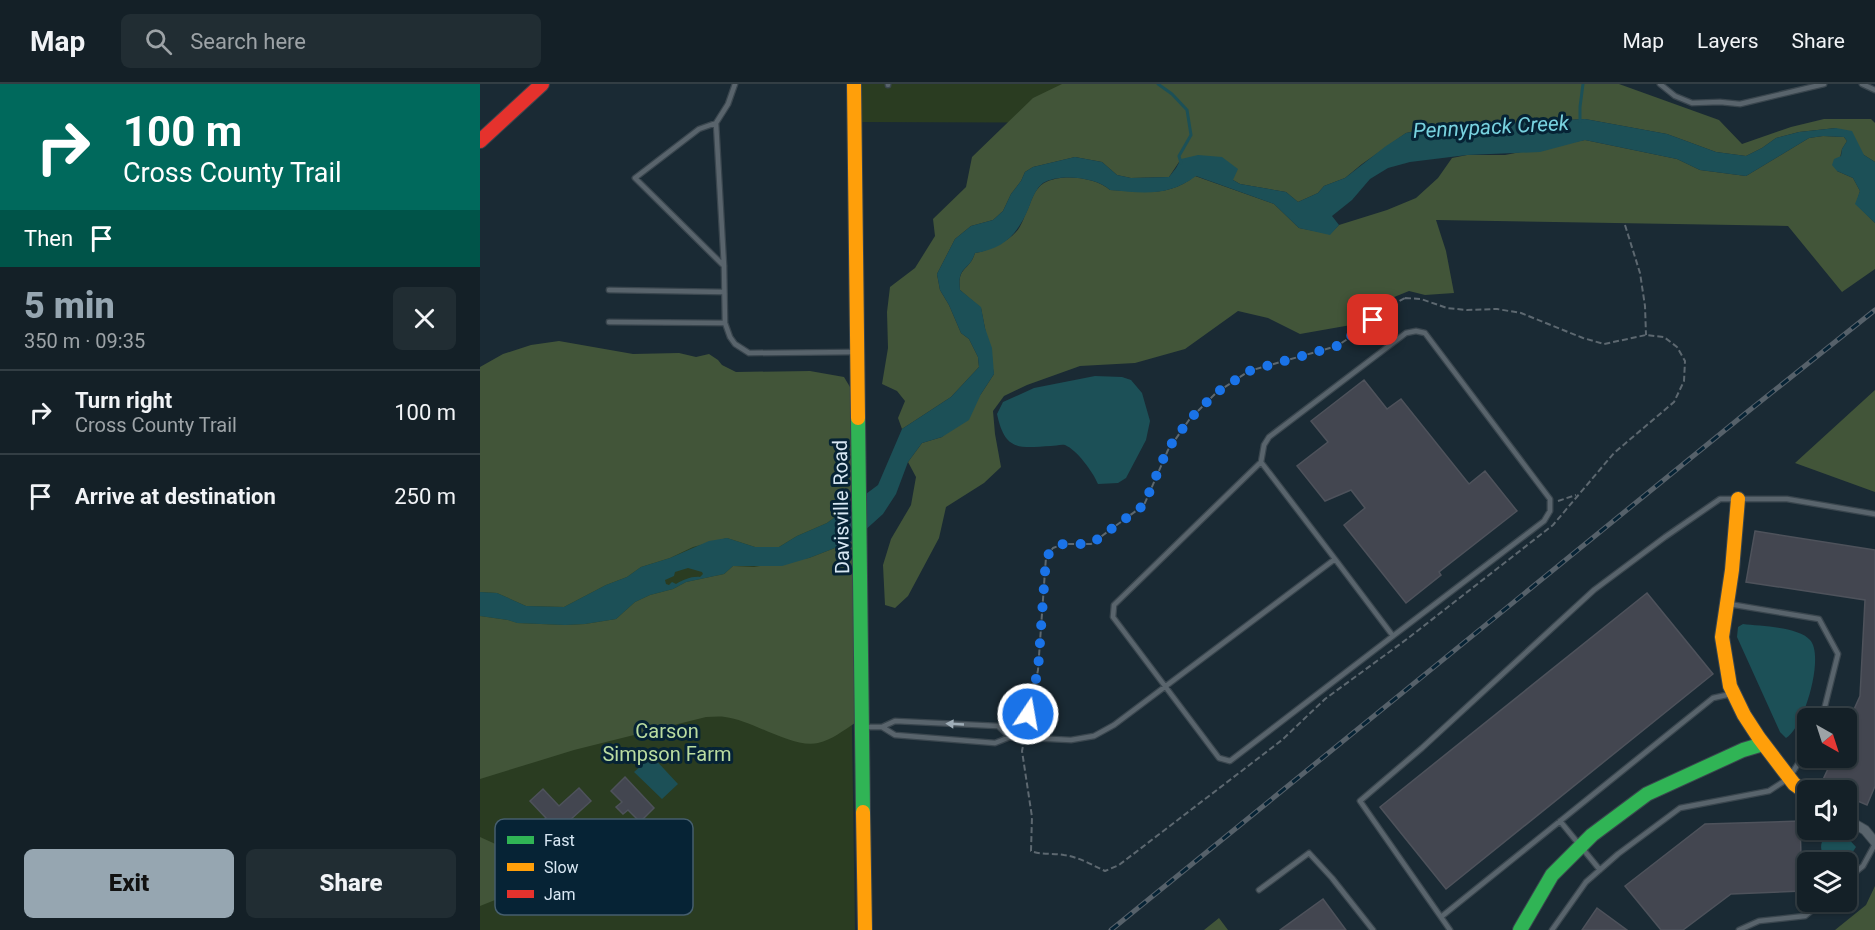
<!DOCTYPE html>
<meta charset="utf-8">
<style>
body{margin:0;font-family:Roboto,sans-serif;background:#212d33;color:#f1f3f6;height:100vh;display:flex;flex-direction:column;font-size:22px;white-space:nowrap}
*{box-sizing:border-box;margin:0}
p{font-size:20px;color:#9da3a7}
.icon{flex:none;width:33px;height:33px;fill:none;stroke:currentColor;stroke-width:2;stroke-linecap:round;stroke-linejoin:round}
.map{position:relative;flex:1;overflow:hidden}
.details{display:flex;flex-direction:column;background:#142027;width:480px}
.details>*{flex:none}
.hud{background:#00695c;color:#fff;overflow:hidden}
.needle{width:39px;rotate:141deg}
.buttons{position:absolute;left:1317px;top:624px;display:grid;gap:12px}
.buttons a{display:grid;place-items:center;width:60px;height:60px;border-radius:9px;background:#142027;box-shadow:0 2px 4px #0004,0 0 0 2px #333e44;font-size:30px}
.pin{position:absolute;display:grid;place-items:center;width:51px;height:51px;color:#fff;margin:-26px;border-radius:12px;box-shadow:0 3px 9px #0006}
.me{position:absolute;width:66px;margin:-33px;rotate:12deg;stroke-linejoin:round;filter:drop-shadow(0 0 4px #0008)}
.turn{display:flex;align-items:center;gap:21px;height:126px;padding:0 24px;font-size:27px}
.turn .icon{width:78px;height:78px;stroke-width:2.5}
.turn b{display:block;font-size:42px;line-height:51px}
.then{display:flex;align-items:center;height:57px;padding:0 24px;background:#0003;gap:12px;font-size:22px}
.round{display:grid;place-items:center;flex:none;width:63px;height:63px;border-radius:9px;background:#212d33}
.headline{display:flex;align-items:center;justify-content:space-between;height:102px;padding:0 24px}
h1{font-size:36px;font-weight:800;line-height:45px;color:#96a6b1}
.primary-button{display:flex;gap:12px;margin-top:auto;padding:12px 24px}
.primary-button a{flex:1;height:69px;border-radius:9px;background:#96a6b1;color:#111;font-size:24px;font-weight:800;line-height:69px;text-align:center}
.primary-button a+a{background:#212d33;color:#f1f3f6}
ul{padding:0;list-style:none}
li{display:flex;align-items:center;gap:18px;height:84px;padding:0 24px;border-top:2px solid #333e44}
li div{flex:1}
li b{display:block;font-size:22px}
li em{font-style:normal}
header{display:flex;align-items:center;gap:36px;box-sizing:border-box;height:84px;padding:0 30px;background:#142027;border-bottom:2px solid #333e44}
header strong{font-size:28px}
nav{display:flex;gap:33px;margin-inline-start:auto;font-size:21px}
.search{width:420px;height:54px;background:#212d33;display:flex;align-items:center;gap:15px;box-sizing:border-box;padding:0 21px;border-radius:9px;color:#9da3a7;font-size:22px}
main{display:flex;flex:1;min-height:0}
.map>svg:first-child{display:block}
</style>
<header>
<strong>Map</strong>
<div class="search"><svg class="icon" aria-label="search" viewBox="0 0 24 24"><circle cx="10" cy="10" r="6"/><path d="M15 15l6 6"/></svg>Search here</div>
<nav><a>Map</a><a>Layers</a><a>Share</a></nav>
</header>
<main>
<section class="details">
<div class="hud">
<div class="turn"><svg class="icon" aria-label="right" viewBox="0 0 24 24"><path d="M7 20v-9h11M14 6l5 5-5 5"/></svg><div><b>100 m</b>Cross County Trail</div></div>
<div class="then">Then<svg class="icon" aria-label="arrive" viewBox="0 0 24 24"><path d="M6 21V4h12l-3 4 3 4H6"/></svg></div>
</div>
<div class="headline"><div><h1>5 min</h1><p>350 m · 09:35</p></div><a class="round"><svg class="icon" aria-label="close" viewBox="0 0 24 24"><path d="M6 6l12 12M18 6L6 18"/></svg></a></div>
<ul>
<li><svg class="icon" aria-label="right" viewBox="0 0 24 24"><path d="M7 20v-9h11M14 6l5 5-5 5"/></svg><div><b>Turn right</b><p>Cross County Trail</p></div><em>100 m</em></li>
<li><svg class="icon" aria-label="arrive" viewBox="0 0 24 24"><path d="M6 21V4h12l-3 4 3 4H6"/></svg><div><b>Arrive at destination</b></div><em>250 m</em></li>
</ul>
<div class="primary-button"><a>Exit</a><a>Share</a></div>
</section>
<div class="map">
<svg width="1395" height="846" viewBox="0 0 1395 846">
<rect width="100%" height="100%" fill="#1a2a34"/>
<path fill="#2a3c21" d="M375 0H641L642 39 375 38Z
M367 309 375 846H0V406Z"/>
<path fill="#425539" d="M582 0H1139L1239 36 1262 60 1311 43 1344 35H1391L1395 39V78L1384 71 1356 44 1319 48 1296 54 1282 64 1266 72 1236 68 1187 50 1105 35 956 43 926 49 882 80 865 94 844 102 838 109 818 118 806 108 760 100 753 96 701 75 689 93 651 94 637 91 622 78 595 73 553 83 545 88 541 97 531 110 523 127 513 136 491 142 475 155 457 190 460 206 469 221 481 249 489 255 498 273 499 283 471 313 422 345 418 334 425 317 417 307 402 300 408 264 407 228 410 203 435 184 455 152 453 135 486 103 492 73 553 14Z
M1343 52 1364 53 1367 57 1362 65 1357 87 1373 94 1380 107 1376 120 1395 139V185L1362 208 1308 142 956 136 966 167 974 209 945 211 929 207 892 222 871 241 820 250 788 234 758 227 705 265 655 279 600 282 547 301 524 312 513 327 515 350 521 383 504 399 466 423 459 454 428 512 415 524 405 521 403 481 411 455 431 421 436 393 428 378 442 359 462 353 501 310 514 290 501 224 480 206C477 182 489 188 495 169 508 167 527 158 536 148 541 143 544 133 547 127 551 118 554 105 564 99 581 89 616 93 630 106 664 107 687 114 715 92L794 120 819 144 850 150 859 141 907 126 936 114 958 94 972 74 987 71H1025L1105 56 1197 75 1220 86 1266 92 1329 54Z
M79 257 153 270 199 269 216 273 229 270 238 276 242 281 256 288 330 287 364 293 370 303 372 389 370 422 347 439 317 452 299 463H275L247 454 213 463 190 474 161 483 147 493 126 501 84 523 46 522 17 509 0 508V283L23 270 51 261Z
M1395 306V408L1315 379Z
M373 457V572L377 626 375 639C364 646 352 656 338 659 313 665 272 636 245 633 239 632 232 633 226 633L94 666 0 695V532L28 536 38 539 85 541 105 540 136 535 155 518 170 511 193 505 206 498 244 490 253 482 274 483 329 474Z
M0 753 22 763 29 786 37 802 35 808 0 822Z
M1395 802V846H1355L1386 821Z
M739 834 748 846H724Z"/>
<path fill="#1c5057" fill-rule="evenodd" d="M1105 35 1187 50 1236 68 1266 72 1282 64 1296 54 1319 48 1356 44 1372 47 1384 71 1395 78V139L1375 120 1380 107 1373 94 1357 87 1352 81 1354 75 1361 72 1362 65 1367 57 1364 53 1343 52 1329 54 1266 92 1220 86 1197 75 1105 56 1060 68 987 71 930 78 908 84 890 95 872 116 852 132 859 141 850 151 819 144 794 120 716 92C688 113 663 109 630 106 617 93 579 89 563 99 556 104 552 115 549 123 538 150 524 165 495 169 489 188 477 181 480 206L501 223 505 244 512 264 514 290 501 310 489 336 462 353 442 359 428 378 416 410 403 430 373 457 329 474 302 482H253L244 490 206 498 193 505 170 511 155 518 136 535 105 540 85 541 37 539 28 536 0 532V508L17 509 46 522 84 523 126 501 147 493 161 483 190 474 229 457 247 454 275 463H299L317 452 347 439 398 401 422 345 471 313 499 283 498 273 489 255 481 249 469 221 460 206 457 190 475 155 491 142 513 136 523 127 531 110 541 97 545 88 553 83 595 73 622 78 637 91 651 94 689 93 696 84 701 75 718 71 742 73 758 85 753 96 760 100 806 108 818 118 838 109 844 102 865 94 906 62 926 49 957 43ZM208 484 222 488 223 490 220 493C212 492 203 496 196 500L192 498 189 501 186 500 185 496 194 492 195 488Z
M615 292 642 293 651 296 662 309 670 337 666 356 646 394 638 399 618 400C613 388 597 366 585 361 581 360 575 362 571 362 538 364 525 367 517 330L523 318 554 304Z
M1263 540C1280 542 1319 543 1330 556 1345 572 1324 644 1306 654L1300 648 1257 553 1258 543Z
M172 672 198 700 182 715 154 688Z
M1357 746 1365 751 1376 763 1366 778H1348C1336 766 1340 750 1357 746Z"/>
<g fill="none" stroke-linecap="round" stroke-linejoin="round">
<path stroke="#1c5057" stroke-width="3" d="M678 0 692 10 707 26 711 51 699 72 701 79
M1100 37V23L1103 0"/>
</g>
<path fill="#434650" stroke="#4e525b" stroke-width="1.5" d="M884 296 907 325 921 315 989 400 1005 387 1037 427 959 488 961 491 926 519 864 441 885 424 871 406 845 417 817 382 848 358 831 337Z
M1275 447 1395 466V702L1387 721 1366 712V706H1354L1341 700 1353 674H1366V643L1380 612 1385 516 1266 498Z
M1167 509 1233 590 966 805 900 723Z
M145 693 174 724 160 738 148 726 143 730 136 723 142 718 131 707Z
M99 704 111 717 90 736 94 740 82 751 78 747 57 766 45 753 66 734 50 717 63 705 79 722Z
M1320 737 1322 807 1251 810 1203 846H1181L1145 802 1225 740Z
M843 815 866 846H800Z
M1117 824 1147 846H1102Z"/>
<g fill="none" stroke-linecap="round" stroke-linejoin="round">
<g stroke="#3a464e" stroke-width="7">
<path id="lane" d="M408 0V1
M1180 0 1195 12 1212 19 1240 18 1260 20 1344 0
M1382 0 1395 6
M236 39 248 20 255 0
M244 182 155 94 219 45 236 39 244 182 245 239 250 253 255 260 269 269 375 268
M129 206 244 208
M129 238 245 239
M781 378 784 361 789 353 926 249 936 247 945 249 1070 415V427L1064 437 913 552
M1249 520 1339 535 1358 570 1342 634
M385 643H402L415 651 515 659 530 653 591 656 614 652 634 641 855 475 781 378 634 521 633 533 739 674 750 677 913 552 855 475
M402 643 415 637 518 642 530 653
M1080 737 1120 786
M1366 796 1383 782 1395 760
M779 806 829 769 852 794 893 846
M961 833 1233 614 1251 610
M970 846 880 717 942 664 1114 506 1185 453 1240 415H1307L1395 430
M1072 846 1106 798 1138 770 1200 724 1289 707 1309 694 1328 664
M1259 846 1279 837 1325 832 1342 818"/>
</g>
<g stroke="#3a464e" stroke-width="11">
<path id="street" d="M1366 735 1385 746 1395 758"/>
</g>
<g stroke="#3a464e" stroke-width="16">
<path id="fast" d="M378 334 383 728
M1040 846 1072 791 1112 751 1167 710 1263 666 1283 660"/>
</g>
<g stroke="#3a464e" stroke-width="16">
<path id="slow" d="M374 0 378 334
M1258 415 1252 486 1242 553 1250 602 1264 631 1279 654 1314 700 1328 710
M383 728 385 846"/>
</g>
<g stroke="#3a464e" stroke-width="16">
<path id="jam" d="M0 57 62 0"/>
</g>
<path stroke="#5d6870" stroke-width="2" stroke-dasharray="6 3" stroke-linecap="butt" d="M1145 141 1160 189 1165 222 1166 251
M925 214 941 215 967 224 987 226 1017 225 1041 229 1103 254 1124 260 1166 251 1184 253 1197 263 1205 277 1204 297 1194 318 1134 369 1073 441 927 555 845 615 802 656 639 781 625 787C612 781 599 773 584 771 573 769 561 771 551 767L552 733 542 667 558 586 566 473 573 464 583 460H611L664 421 688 366 709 336 736 309 769 287 857 262 881 246 905 225Z
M1078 417 1096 411"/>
<use href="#lane" stroke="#59646c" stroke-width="4.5"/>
<use href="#street" stroke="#59646c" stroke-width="9"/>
<use href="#fast" stroke="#30b455" stroke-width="14"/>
<use href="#slow" stroke="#ff9f0a" stroke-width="14"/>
<use href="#jam" stroke="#e5322d" stroke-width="14"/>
<g stroke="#56616a" stroke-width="5">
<path id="rail" d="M631 846 1266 329 1395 226"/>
</g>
<use href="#rail" stroke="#062335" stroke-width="3" stroke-dasharray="9" stroke-linecap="butt"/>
</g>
<defs><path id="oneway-solid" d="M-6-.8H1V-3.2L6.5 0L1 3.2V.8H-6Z" transform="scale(1.5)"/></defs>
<use fill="#9fadb7" href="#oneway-solid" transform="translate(475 640) rotate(-177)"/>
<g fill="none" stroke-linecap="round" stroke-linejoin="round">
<path stroke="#1a73e8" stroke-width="10" stroke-dasharray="0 18" d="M548 630 558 586 566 474 573 464 583 460H611L664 421 687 366 709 336 736 309 769 287 857 262 893 236"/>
</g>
<g text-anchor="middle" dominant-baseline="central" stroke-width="6" stroke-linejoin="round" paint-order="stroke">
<g font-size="20" fill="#d8e8f4" stroke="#062335">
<text transform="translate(361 423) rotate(-91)">Davisville Road</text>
</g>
<g font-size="20" fill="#badca0" stroke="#062335">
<text x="187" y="647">Carson<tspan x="187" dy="23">Simpson Farm</tspan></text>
</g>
<g font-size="21" font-style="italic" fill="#78d2df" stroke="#062335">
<text transform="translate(1011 43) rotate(-3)">Pennypack Creek</text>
</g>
</g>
<rect x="15" y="735" width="198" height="96" rx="9" fill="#062335" stroke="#455e6e" stroke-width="1.5"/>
<rect x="27" y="752" width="27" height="8" fill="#30b455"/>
<rect x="27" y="779" width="27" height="8" fill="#ff9f0a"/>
<rect x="27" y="806" width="27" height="8" fill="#e5322d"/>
<g font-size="16" fill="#d8e8f4">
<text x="64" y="762">Fast</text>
<text x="64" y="789">Slow</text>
<text x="64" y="816">Jam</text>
</g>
</svg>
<div class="buttons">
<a><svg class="needle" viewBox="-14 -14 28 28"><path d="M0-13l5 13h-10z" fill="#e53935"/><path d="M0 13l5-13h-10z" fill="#9da3a7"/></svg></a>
<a><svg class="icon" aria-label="sound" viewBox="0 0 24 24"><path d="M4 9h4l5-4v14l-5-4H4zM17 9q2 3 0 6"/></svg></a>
<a><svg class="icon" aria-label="layers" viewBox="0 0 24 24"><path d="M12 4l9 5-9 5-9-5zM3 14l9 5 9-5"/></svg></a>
</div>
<div class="pin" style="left:893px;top:236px;background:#d93025"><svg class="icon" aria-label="arrive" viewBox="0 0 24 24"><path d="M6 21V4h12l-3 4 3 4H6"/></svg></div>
<svg class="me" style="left:548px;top:630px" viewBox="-20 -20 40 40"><circle r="17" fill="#1a73e8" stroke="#fff" stroke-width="3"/><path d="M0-11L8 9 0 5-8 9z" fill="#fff"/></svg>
</div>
</main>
